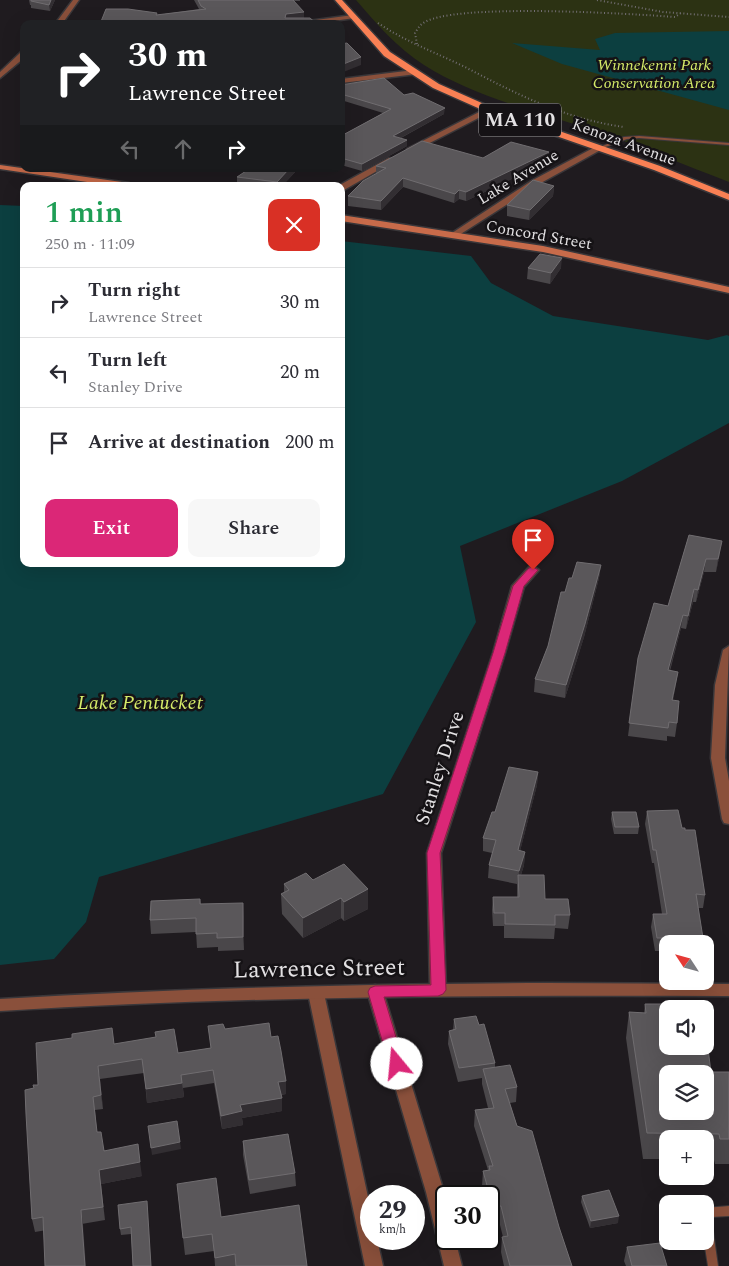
<!DOCTYPE html>
<meta charset="utf-8">
<style>
body{margin:0;font-family:Spectral,serif;background:#f7f7f7;color:#2b2b33;height:100vh;display:flex;flex-direction:column;font-size:19px;white-space:nowrap}
*{box-sizing:border-box;margin:0}
p{font-size:16px;color:#7c7c81}
.icon{flex:none;width:28px;height:28px;fill:none;stroke:currentColor;stroke-width:2;stroke-linecap:round;stroke-linejoin:round}
.map{position:relative;flex:1;overflow:hidden}
.details{position:absolute;left:20px;top:182px;width:325px;height:385px;display:flex;flex-direction:column;background:#fff;border-radius:10px;box-shadow:0 5px 20px #0002}
.details>*{flex:none}
.banner{position:absolute;left:20px;top:20px;width:325px;height:152px;border-radius:10px;box-shadow:0 5px 20px #0002;background:#202124;color:#fff;overflow:hidden}
.needle{width:32px;rotate:306deg}
.controls{position:absolute;left:659px;top:935px;display:grid;gap:10px}
.controls a{display:grid;place-items:center;width:55px;height:55px;border-radius:10px;background:#fff;box-shadow:0 5px 20px #0002;font-size:25px}
.speed{position:absolute;left:360px;top:1185px;display:flex;gap:10px;font-size:25px;font-weight:700;text-align:center}
.speed>*{display:grid;place-content:center;width:65px;height:65px;border-radius:50%;background:#fff;box-shadow:0 5px 20px #0002;line-height:1}
.speed small{font-size:12px;font-weight:400}
.speed .limit{border:2px solid #111;border-radius:8px;background:#fff;color:#111}
.pin{position:absolute;display:grid;place-items:center;width:42px;height:42px;color:#fff;margin:-51px -21px;border-radius:50% 50% 50% 0;rotate:-45deg;box-shadow:0 0 5px #0007}
.pin .icon{rotate:45deg}
.me{position:absolute;width:55px;margin:-28px;rotate:343deg;stroke-linejoin:round;filter:drop-shadow(0 0 4px #0008)}
.turn{display:flex;align-items:center;gap:18px;height:105px;padding:0 25px;font-size:22px}
.turn .icon{width:65px;height:65px;stroke-width:2.5}
.turn b{display:block;font-size:35px;line-height:42px}
.lanes{display:flex;align-items:center;height:48px;padding:0 25px;background:#0003;justify-content:center;gap:25px;direction:ltr}
.lanes .off{opacity:.35}
.round{display:grid;place-items:center;flex:none;width:52px;height:52px;border-radius:10px;background:#f7f7f7}
.headline{display:flex;align-items:center;justify-content:space-between;height:85px;padding:0 25px}
h1{font-size:30px;font-weight:600;line-height:38px;color:#1e9e55}
.primary-button{display:flex;gap:10px;margin-top:auto;padding:10px 25px}
.primary-button a{flex:1;height:58px;border-radius:10px;background:#db2777;color:#fff;font-size:20px;font-weight:600;line-height:58px;text-align:center}
.primary-button a+a{background:#f7f7f7;color:#2b2b33}
ul{padding:0;list-style:none}
li{display:flex;align-items:center;gap:15px;height:70px;padding:0 25px;border-top:1px solid #e1e1e2}
li div{flex:1}
li b{display:block;font-size:19px}
li em{font-style:normal}
.map>svg:first-child{display:block}
</style>
<div class="map">
<svg width="729" height="1266" viewBox="0 0 729 1266">
<rect width="100%" height="100%" fill="#1f1b1f"/>
<path fill="#2c3213" d="M356 0H729V182C685 165 642 147 598 132 544 114 472 96 424 65 397 48 377 24 356 0Z"/>
<path fill="#0c3f40" d="M729 31V110L562 64 512 43 600 50 595 39 615 33Z
M0 205 24 206V564H341V241L471 256 491 283 553 316 708 340 727 335 729 336V423L622 481 460 546 476 622 383 794 99 877 86 922 54 959 0 965Z"/>
<g fill="none" stroke-linecap="round" stroke-linejoin="round">
<g stroke="#3a373a" stroke-width="2">
<path id="service" d="M639 136 729 143V145L639 138 627 139 600 149 598 148 624 137Z
M729 1206V1216L711 1217 718 1266H708L704 1241H705V1208Z"/>
</g>
<g stroke="#3a373a" stroke-width="3">
<path id="minor" d="M73 0H79L62 24H55Z
M353 15 356 17 355 18 310 24H286Z
M21 52H24V58L0 78V72Z
M414 70H417V74L341 83V79Z
M487 108 494 110 414 151 407 149Z
M597 146 604 148 539 184 456 237 453 238 449 235 533 180Z
M389 158 396 160 344 190H341V186H338Z
M533 566 539 570 524 587 505 653 441 853 446 990 444 994 438 996 432 994 430 990 427 853 493 653 512 586 529 567Z
M729 646 725 758 729 781V824L724 823 722 819 711 758 715 685 723 650Z
M375 985 381 987 383 991 444 1192 446 1202V1239H455L462 1266H444L426 1192 367 991 369 987Z
M316 987 322 989 324 993 371 1211V1239H377L383 1266H365L308 993 310 989Z"/>
</g>
<g stroke="#3a373a" stroke-width="3">
<path id="tertiary" d="M547 983 729 984V996C486 995 243 996 0 1011V999C182 988 364 984 547 983Z"/>
</g>
<g stroke="#3a373a" stroke-width="3">
<path id="secondary" d="M0 165 129 183 133 186H114L0 169Z
M341 215 543 246 729 287V293L543 252 341 221Z"/>
</g>
<g stroke="#3a373a" stroke-width="3">
<path id="primary" d="M335 0H342L390 52 439 84 493 108 660 166 729 194V200L654 170 487 112 433 88 384 56Z"/>
</g>
<path stroke="#726e72" stroke-width="2" stroke-dasharray="1 2.5" stroke-linecap="butt" d="M597 0 663 12 729 17
M378 23C406 42 437 53 467 68 518 95 566 119 624 127
M417 44 415 33C417 30 419 26 422 24 447 2 635 14 675 17L681 13"/>
<use href="#service" fill="#8a503b" fill-rule="evenodd"/>
<use href="#minor" fill="#8a503b" fill-rule="evenodd"/>
<use href="#tertiary" fill="#8a503b" fill-rule="evenodd"/>
<use href="#secondary" fill="#c86b4a" fill-rule="evenodd"/>
<use href="#primary" fill="#f98054" fill-rule="evenodd"/>
</g>
<path fill="#4a474a" d="M29 0H55L50 11 31 8V5H30Z
M194 0H300V1H294L304 18 157 15 199 9Z
M341 85 404 95 444 114 401 138 407 146 362 171 341 165V136L383 113 341 100Z
M483 158 549 161 466 201 459 199 454 203 403 187 381 210 348 206V196L376 174V166Z
M249 169H298L282 186H237V177Z
M554 186 553 196 529 220 507 216V205Z
M528 268H561L550 284 527 279Z
M689 535 720 553 716 572H704L696 602H693L686 629 681 628 670 671 678 672 673 700 677 723 675 737 667 736V741L628 736 638 658 668 606Z
M601 565 599 578 584 637 565 698 534 692 535 679 548 646 565 592 572 578Z
M538 772 537 785 520 851 525 852 524 865 521 875 545 899 570 915 568 929 555 928 554 939 504 938V926H493L492 910 493 897H517V884L488 878 489 865 492 853 483 851V838L495 812Z
M647 811 682 828 705 895 703 908H698L703 938 702 944H668V951H655L651 927 653 914H662L654 863H652L645 824Z
M612 812 639 827 638 834H614L611 819Z
M313 880 368 889V909L344 921 341 918 303 938 282 914 281 894 284 892V884Z
M200 899 201 904 244 916V950L218 951V947L197 948 196 932 151 934 150 920Z
M645 1004 668 1009 711 1072H729V1164H715L714 1160H705V1139H668V1159H643L626 1038 629 1012 644 1013Z
M454 1019 479 1025 495 1063V1067L517 1087 516 1102 510 1103 517 1126 559 1227 572 1266H504L501 1252 502 1237H503L499 1221 492 1222 489 1211V1196H485L482 1186 483 1171 488 1170 474 1126 475 1110 488 1108 482 1084V1078L458 1082 448 1044 449 1031 453 1030Z
M208 1026 271 1037 286 1081V1094L281 1095 282 1111 242 1118 243 1125 222 1129 214 1083 183 1088 184 1097 147 1103 144 1073 100 1079 103 1109 95 1110 97 1132 104 1150 142 1176 101 1184 105 1220 35 1232 32 1219 34 1088 38 1085 72 1038 178 1053 211 1048Z
M243 1141 295 1173 296 1186 250 1194 243 1155Z
M177 1184 221 1217 307 1266H215L214 1251 185 1255Z
M582 1196 618 1223 590 1228 581 1202Z
M147 1208 151 1266H133L131 1234 121 1235 120 1229Z
M627 1247 667 1266H626L624 1261Z"/>
<path fill="#322e32" d="M51 0H55L50 11 49 5Z
M304 12V20L285 18 286 14Z
M361 57V65L341 73V65Z
M445 108 444 114 393 142V136Z
M407 140V146L362 171V164Z
M549 152V161L466 201V192Z
M289 169H298L282 186H277V182Z
M403 178V187L381 210V201Z
M554 186 553 196 529 220 530 210Z
M459 190V199L454 203 455 194Z
M562 258 561 268 550 284 551 273Z
M722 541 720 553 716 572 718 559Z
M706 559 704 572 696 602 698 590Z
M601 565 599 578 584 637 565 698 566 685Z
M694 589 693 602 686 629 688 616Z
M683 615 681 628 666 683 668 670Z
M678 672 676 685 670 713 672 700Z
M538 772 537 785 517 863 518 850Z
M525 852 524 865 518 884 519 871Z
M368 889V909L344 921V902Z
M341 898V918L303 938V918Z
M243 903 244 916V950L243 937Z
M98 1066 100 1079 103 1109 101 1095Z
M286 1081V1094L279 1095 278 1082Z
M182 1083 184 1097 147 1103 146 1089Z
M282 1098V1111L242 1118 243 1125 222 1129 221 1116 240 1105Z
M180 1142 181 1149 152 1155 151 1148Z
M140 1162 142 1176 101 1184 105 1220 99 1170Z
M81 1210 83 1224 86 1266H85Z
M619 1216 618 1223 590 1228 591 1221Z"/>
<path fill="#5a575a" stroke="#706d70" fill-rule="evenodd" d="M31 0H51L49 5 31 1Z
M198 0H293L304 12 286 14 285 18H310L317 24H100L106 9H128L157 13 156 15 206 9 201 6Z
M347 43 361 57 341 65V44Z
M384 78 404 95 413 93 445 108 393 136 407 140 362 164 341 158V136L391 109 341 94V85Z
M422 141 483 158 511 142 549 152 466 192 459 190 455 194 403 178 381 201 348 196 363 181 386 168 376 166Z
M249 169H289L277 182 237 177Z
M533 180 554 186 530 210 507 205Z
M540 254 562 258 551 273 528 268Z
M689 535 722 541 718 559H706L698 590 694 589 688 616 683 615 668 670 678 672 672 700 679 701 677 723 669 722 668 728 629 723 638 658 654 603 668 606Z
M577 562 601 565 585 624 566 685 535 679 548 646 561 592H565L569 578H572Z
M509 767 538 772 518 850 525 852 519 871 489 865 496 840 483 838 492 812H495Z
M678 810 682 828H685V830H695L705 895 696 894 703 938H657L653 914H667L656 850H653L647 811Z
M612 812H636L639 827H615Z
M344 864 368 889 344 902 341 898 303 918 281 894 289 890 284 884 306 873 313 880Z
M518 875H544L545 899H568L570 915H555V925L505 924V913H494L493 897H519Z
M200 899V904L243 903V937L217 938V933L196 934V918L150 920 151 901Z
M645 1004H668L677 1005V1009H668V1046H705V1041H707L711 1072H729V1139H720L719 1134 647 1133 629 1012 646 1013ZM668 1074H705V1111H668Z
M476 1016 479 1025 484 1024 495 1063 459 1068 449 1031 456 1029 454 1019Z
M269 1023 271 1037 278 1036 281 1051 286 1081 278 1082 282 1098 240 1105 242 1111 221 1116 213 1070 181 1075 182 1083 146 1089 142 1059 98 1066 101 1095 93 1097 97 1132H101L104 1151 138 1144 140 1162 99 1170 103 1207 81 1210 85 1266H45L43 1217 32 1219 26 1114 25 1090 34 1088 33 1085H38L36 1043 72 1038V1034L112 1028 114 1044 156 1037 155 1032 174 1029 178 1053 211 1048 208 1026 223 1024 225 1029Z
M510 1065 517 1087 505 1089 517 1126 532 1131 559 1227 572 1266H510L502 1237 508 1236 501 1206 493 1207 483 1171 490 1170 489 1166H493L475 1110 494 1108 483 1069Z
M177 1121 180 1142 151 1148 148 1126Z
M288 1134 295 1173 249 1180 243 1141Z
M216 1178 221 1217 299 1205 307 1266H236L235 1254 215 1258 212 1234 183 1238 177 1184Z
M609 1190 619 1216 591 1221 582 1196Z
M147 1201 151 1266H133L131 1227 120 1229 118 1205Z
M660 1243 667 1266H632L627 1247Z"/>
<path fill="#db2777" stroke="#8e194d" d="M533 567 538 570 524 586 505 653 440 853 446 990 443 994 438 996 384 997 404 1064 402 1069 397 1071 391 1069 389 1064 368 992 370 988 375 986 431 985 427 853 493 653 513 586 529 568Z"/>
<g text-anchor="middle" dominant-baseline="central" stroke-width="5" stroke-linejoin="round" paint-order="stroke">
<g font-size="16" font-style="italic" fill="#d5eb69" stroke="#151215">
<text x="654" y="65">Winnekenni Park<tspan x="654" dy="18">Conservation Area</tspan></text>
</g>
<g font-size="16" fill="#e3e1e3" stroke="#151215">
<text transform="translate(624 142) rotate(20)">Kenoza Avenue</text>
<text transform="translate(518 177) rotate(-31)">Lake Avenue</text>
<text transform="translate(539 235) rotate(10)">Concord Street</text>
</g>
<rect fill="#151215" stroke="#a5a3a5" stroke-width="1" x="479" y="103.5" width="82" height="33" rx="4"/>
<g font-size="19" font-weight="bold" fill="#e3e1e3">
<text x="520" y="120">MA 110</text>
</g>
<g font-size="20" font-style="italic" fill="#d5eb69" stroke="#151215">
<text x="140" y="703">Lake Pentucket</text>
</g>
<g font-size="20" fill="#e3e1e3" stroke="#151215">
<text transform="translate(440 768) rotate(-72)">Stanley Drive</text>
</g>
<g font-size="24" fill="#e3e1e3" stroke="#151215">
<text transform="translate(319 969) rotate(-1)">Lawrence Street</text>
</g>
</g>
</svg>
<div class="controls">
<a><svg class="needle" viewBox="-14 -14 28 28"><path d="M0-13l5 13h-10z" fill="#e53935"/><path d="M0 13l5-13h-10z" fill="#7c7c81"/></svg></a>
<a><svg class="icon" aria-label="sound" viewBox="0 0 24 24"><path d="M4 9h4l5-4v14l-5-4H4zM17 9q2 3 0 6"/></svg></a>
<a><svg class="icon" aria-label="layers" viewBox="0 0 24 24"><path d="M12 4l9 5-9 5-9-5zM3 14l9 5 9-5"/></svg></a>
<a>+</a>
<a>−</a>
</div>
<div class="speed"><div>29<small>km/h</small></div><div class="limit">30</div></div>
<div class="pin" style="left:533px;top:570px;background:#d93025"><svg class="icon" aria-label="arrive" viewBox="0 0 24 24"><path d="M6 21V4h12l-3 4 3 4H6"/></svg></div>
<svg class="me" style="left:397px;top:1064px" viewBox="-20 -20 40 40"><circle r="19" fill="#fff"/><path d="M0-13L10 11 0 6-10 11z" fill="#db2777"/></svg>
<div class="banner">
<div class="turn"><svg class="icon" aria-label="right" viewBox="0 0 24 24"><path d="M7 20v-9h11M14 6l5 5-5 5"/></svg><div><b>30 m</b>Lawrence Street</div></div>
<div class="lanes"><svg class="icon off" aria-label="left" viewBox="0 0 24 24"><path d="M17 20v-9H6M10 6l-5 5 5 5"/></svg><svg class="icon off" aria-label="ahead" viewBox="0 0 24 24"><path d="M12 20V5M6 11l6-6 6 6"/></svg><svg class="icon" aria-label="right" viewBox="0 0 24 24"><path d="M7 20v-9h11M14 6l5 5-5 5"/></svg></div>
</div>
<section class="details">
<div class="headline"><div><h1>1 min</h1><p>250 m · 11:09</p></div><a class="round" style="background:#d93025;color:#fff"><svg class="icon" aria-label="close" viewBox="0 0 24 24"><path d="M6 6l12 12M18 6L6 18"/></svg></a></div>
<ul>
<li><svg class="icon" aria-label="right" viewBox="0 0 24 24"><path d="M7 20v-9h11M14 6l5 5-5 5"/></svg><div><b>Turn right</b><p>Lawrence Street</p></div><em>30 m</em></li>
<li><svg class="icon" aria-label="left" viewBox="0 0 24 24"><path d="M17 20v-9H6M10 6l-5 5 5 5"/></svg><div><b>Turn left</b><p>Stanley Drive</p></div><em>20 m</em></li>
<li><svg class="icon" aria-label="arrive" viewBox="0 0 24 24"><path d="M6 21V4h12l-3 4 3 4H6"/></svg><div><b>Arrive at destination</b></div><em>200 m</em></li>
</ul>
<div class="primary-button"><a>Exit</a><a>Share</a></div>
</section>
</div>
